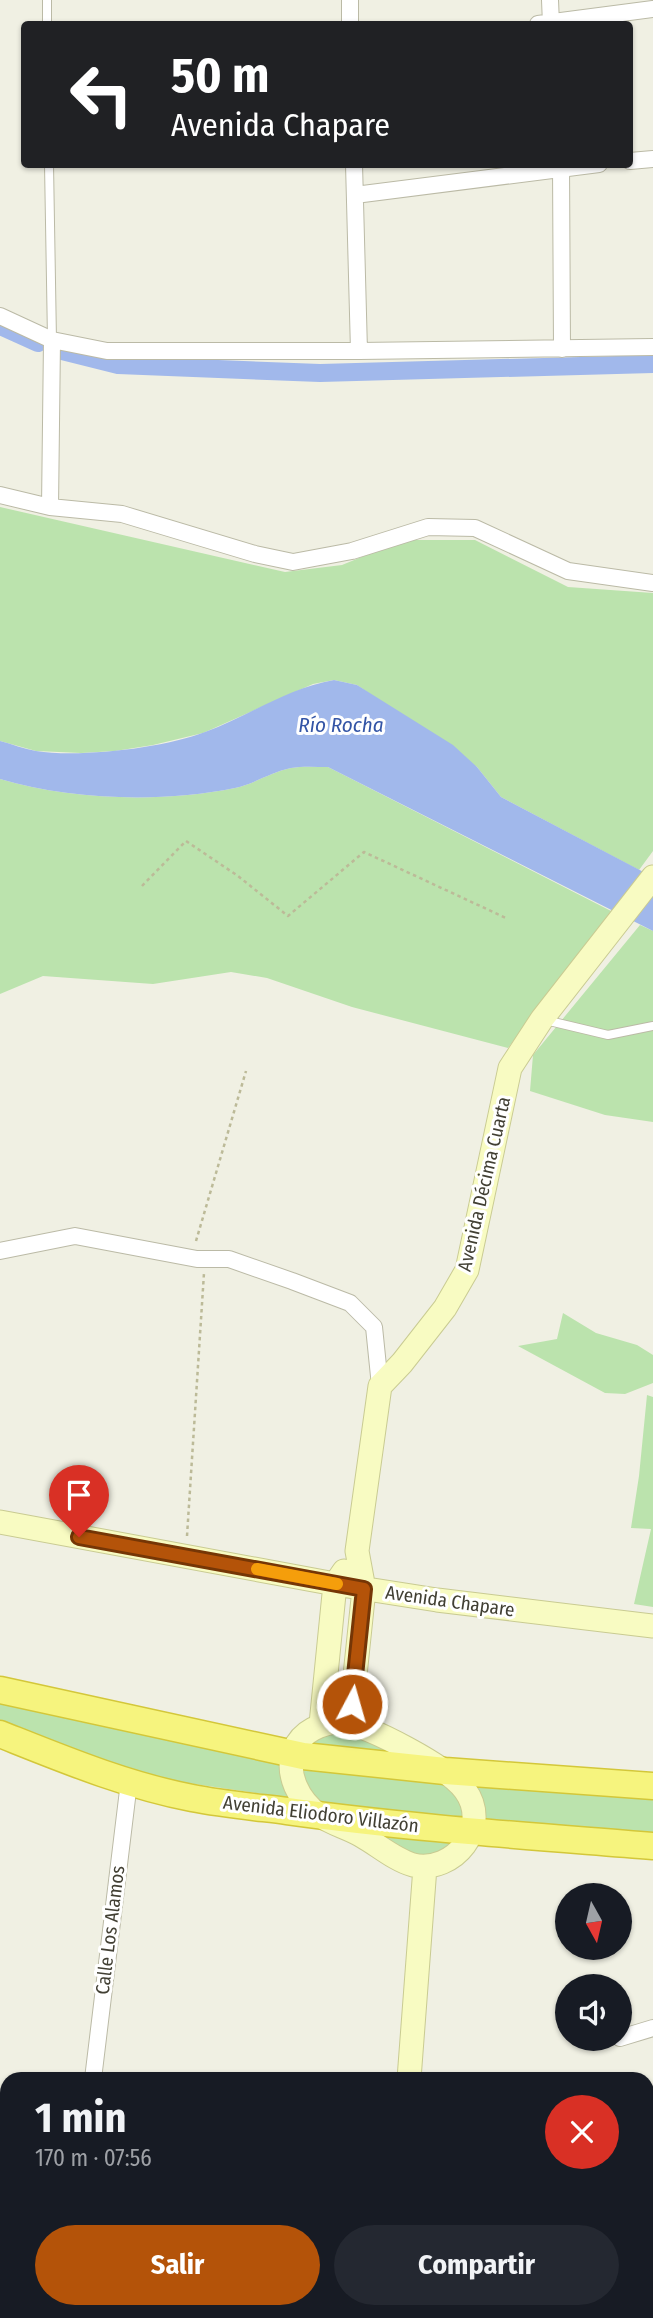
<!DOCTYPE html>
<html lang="es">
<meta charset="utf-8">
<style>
body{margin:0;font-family:"Fira Sans Condensed",sans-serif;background:#242831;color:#f1f3f6;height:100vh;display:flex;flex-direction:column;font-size:26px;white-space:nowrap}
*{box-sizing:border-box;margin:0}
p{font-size:23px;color:#9ea1a6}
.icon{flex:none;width:38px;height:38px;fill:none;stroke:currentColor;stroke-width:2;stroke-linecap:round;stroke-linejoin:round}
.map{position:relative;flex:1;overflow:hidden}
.panel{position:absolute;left:0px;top:2072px;width:654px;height:247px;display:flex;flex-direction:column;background:#171b24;border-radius:21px 21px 0 0;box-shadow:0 2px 5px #0004}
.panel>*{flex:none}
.hud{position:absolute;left:21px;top:21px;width:612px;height:147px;border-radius:7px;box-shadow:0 2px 5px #0004;background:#202124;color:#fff;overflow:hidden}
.needle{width:46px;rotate:172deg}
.buttons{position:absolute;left:555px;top:1883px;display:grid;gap:14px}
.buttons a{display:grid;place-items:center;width:77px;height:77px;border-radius:50%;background:#171b24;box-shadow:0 2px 5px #0004;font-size:35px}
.pin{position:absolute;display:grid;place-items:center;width:60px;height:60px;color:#fff;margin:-72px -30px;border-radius:50% 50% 50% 0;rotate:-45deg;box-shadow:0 0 7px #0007}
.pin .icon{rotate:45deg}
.me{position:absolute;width:77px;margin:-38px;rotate:6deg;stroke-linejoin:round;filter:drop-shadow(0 0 5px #0008)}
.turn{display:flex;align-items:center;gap:24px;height:147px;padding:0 35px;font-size:32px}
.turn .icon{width:91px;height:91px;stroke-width:2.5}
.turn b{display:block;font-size:49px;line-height:60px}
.round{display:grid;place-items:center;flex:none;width:74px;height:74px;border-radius:37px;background:#242831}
.head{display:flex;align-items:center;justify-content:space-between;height:119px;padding:0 35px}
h1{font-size:42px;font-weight:700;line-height:52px}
.cta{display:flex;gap:14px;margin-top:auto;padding:14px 35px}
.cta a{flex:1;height:80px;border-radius:42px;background:#b45309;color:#fff;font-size:28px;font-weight:700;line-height:80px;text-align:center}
.cta a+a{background:#242831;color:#f1f3f6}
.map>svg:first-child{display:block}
</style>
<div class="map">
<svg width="653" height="2318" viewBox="0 0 653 2318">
<rect width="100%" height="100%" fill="#f0f0e3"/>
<path fill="#bbe3ad" d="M0 507 285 572 342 565 403 540H475L568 587 653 593V851L639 870 501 797 477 767 357 685 334 680 313 684 203 733 153 745 115 751 81 753 36 751 0 741Z
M328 767 611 911 508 1048 352 1007 267 978 231 972 153 984 43 976 0 994V779C70 800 163 803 235 788 254 784 271 772 291 768 302 766 316 767 328 767Z
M640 925 653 931V1122L605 1115 530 1091 533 1055Z
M563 1313 596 1333 637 1345 653 1355V1383L625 1394 605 1393 518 1346 557 1339Z
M647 1395 653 1397V1607L634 1604 651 1529 631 1528 639 1476Z
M0 1700 285 1760 297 1799 160 1779 92 1762 0 1725Z
M324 1732H353L403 1759 306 1746Z
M299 1763 449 1784 463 1804 465 1822 326 1807 309 1794Z
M472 1786 653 1795V1836L482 1822Z
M368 1829 459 1840 446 1852 412 1856Z"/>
<path fill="#a1b8eb" d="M334 680 357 685 453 745 477 767 501 797 653 877V931L328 767C316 767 302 766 291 768 271 772 254 784 235 788 163 803 70 800 0 779V741C12 744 24 749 36 751 80 758 164 748 205 732 248 716 288 688 334 680Z"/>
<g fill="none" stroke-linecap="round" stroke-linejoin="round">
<path stroke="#a1b8eb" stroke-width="18" d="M0 326 38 343
M62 351 118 365 320 373 653 364"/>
<g stroke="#bbbaa6" stroke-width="10">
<path id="service" d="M47 0V24
M49 164 52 340
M545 1020 608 1035 653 1026"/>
</g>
<g stroke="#bbbaa6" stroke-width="18">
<path id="minor" d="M350 0V24
M550 0 551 24
M538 24 653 9
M630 161 653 159
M354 164 359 351
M561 164 562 349
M355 195 599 164
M0 316 52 340 107 351H359L653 347
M0 495 50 507 122 514 255 554 293 562 352 551 428 527 475 528 568 571 653 583
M50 507 52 340
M0 1251 75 1236 197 1259H229L292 1281 350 1303 374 1327 380 1386
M620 2038 653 2028
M93 2079 129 1782
M61 2318V2312
M217 2318 218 2312"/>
</g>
<g stroke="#c9cb92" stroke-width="25">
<path id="secondary" d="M0 1522 335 1584 437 1600 653 1626
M341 1721C371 1727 447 1766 465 1790 492 1827 454 1874 413 1865 395 1860 378 1845 362 1836 349 1828 332 1824 319 1815 299 1801 285 1774 294 1750 302 1730 321 1724 341 1721Z
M321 1724 335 1584 344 1571
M356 1724 352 1704 364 1589 357 1551 380 1386 402 1363 445 1308 467 1270 510 1068 542 1019 653 877
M409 2079 425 1867
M392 2318V2312"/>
</g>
<g stroke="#d3c73a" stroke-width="29">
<path id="trunk" d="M0 1690 303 1756 445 1771 653 1786
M0 1734C63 1759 125 1785 192 1798 223 1804 255 1807 287 1811 409 1828 531 1836 653 1846"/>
</g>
<path stroke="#bcba98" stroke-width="2.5" stroke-dasharray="3.5 3.5" stroke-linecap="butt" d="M142 886 186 841 238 876 288 916 364 852 506 918
M196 1241 246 1071
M187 1536 204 1273"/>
<use href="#service" stroke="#fff" stroke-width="8"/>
<use href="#minor" stroke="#fff" stroke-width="16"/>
<use href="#secondary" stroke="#f8fbc2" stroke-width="23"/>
<use href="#trunk" stroke="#f6f47e" stroke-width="26"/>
</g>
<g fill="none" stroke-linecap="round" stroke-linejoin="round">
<g stroke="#753606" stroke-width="18">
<path id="route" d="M79 1537 364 1589 352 1704"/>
</g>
<use href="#route" stroke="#b45309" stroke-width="12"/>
<path stroke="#f59e0b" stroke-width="12" d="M257 1569 337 1584"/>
</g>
<g text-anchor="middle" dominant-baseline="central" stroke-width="6" stroke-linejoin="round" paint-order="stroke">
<g font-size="19" fill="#424034" stroke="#fff">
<text transform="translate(484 1184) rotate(-77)">Avenida Décima Cuarta</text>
<text transform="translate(450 1601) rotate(8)">Avenida Chapare</text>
<text transform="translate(321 1814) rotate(7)">Avenida Eliodoro Villazón</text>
<text transform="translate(110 1930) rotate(-83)">Calle Los Alamos</text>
</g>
<g font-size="21" font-style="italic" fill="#3455a6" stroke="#fff">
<text x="341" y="725">Río Rocha</text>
</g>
</g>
</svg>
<div class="buttons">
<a><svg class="needle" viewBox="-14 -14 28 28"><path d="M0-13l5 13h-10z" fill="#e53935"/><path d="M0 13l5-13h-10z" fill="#9ea1a6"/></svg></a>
<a><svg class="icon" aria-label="sound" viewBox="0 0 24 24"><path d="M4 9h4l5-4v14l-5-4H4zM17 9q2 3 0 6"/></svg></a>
</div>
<div class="pin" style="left:79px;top:1537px;background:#d93025"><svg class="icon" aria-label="arrive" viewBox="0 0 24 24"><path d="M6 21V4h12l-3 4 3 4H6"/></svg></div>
<svg class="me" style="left:352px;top:1704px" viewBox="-20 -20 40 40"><circle r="17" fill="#b45309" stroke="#fff" stroke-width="3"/><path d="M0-11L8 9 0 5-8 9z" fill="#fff"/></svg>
<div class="hud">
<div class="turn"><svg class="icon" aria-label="left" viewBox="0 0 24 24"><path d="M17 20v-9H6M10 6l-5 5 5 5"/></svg><div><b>50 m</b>Avenida Chapare</div></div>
</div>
<section class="panel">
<div class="head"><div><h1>1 min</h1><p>170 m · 07:56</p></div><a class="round" style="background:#d93025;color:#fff"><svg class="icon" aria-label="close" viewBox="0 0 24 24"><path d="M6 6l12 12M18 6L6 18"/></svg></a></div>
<div class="cta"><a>Salir</a><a>Compartir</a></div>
</section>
</div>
